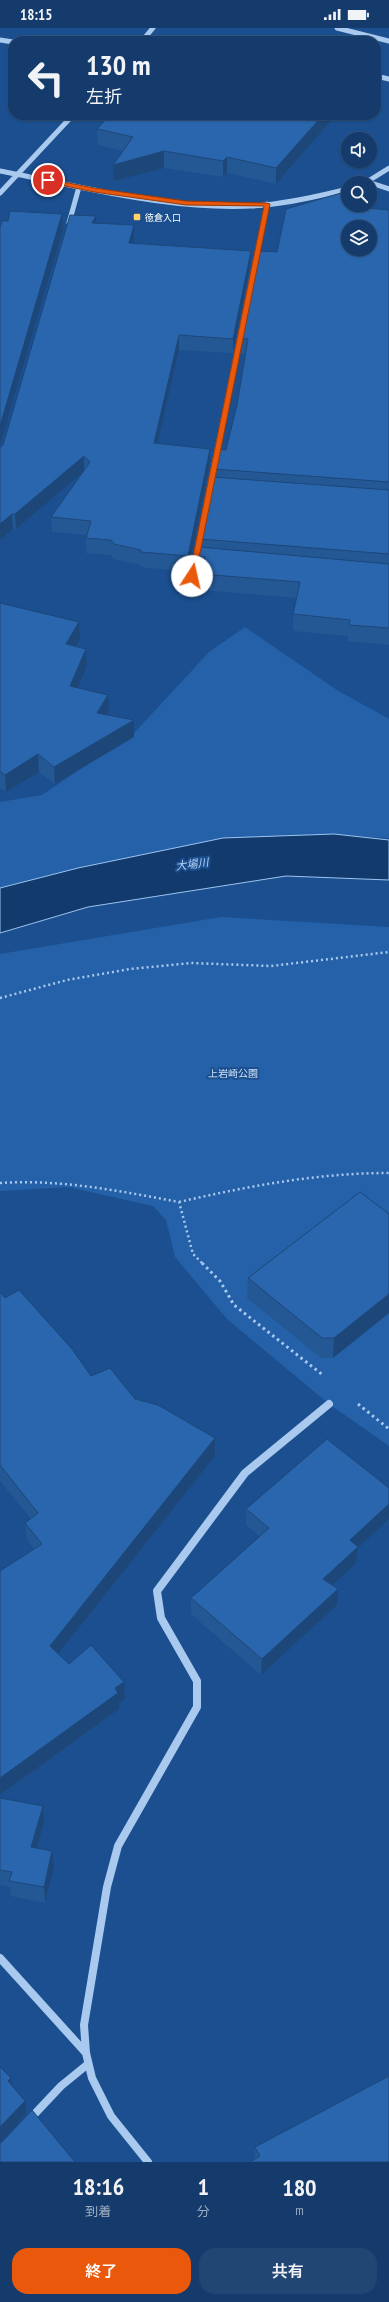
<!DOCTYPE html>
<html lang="ja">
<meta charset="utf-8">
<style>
body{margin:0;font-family:"PT Sans Narrow","Noto Sans JP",sans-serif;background:#214673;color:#f1f3f6;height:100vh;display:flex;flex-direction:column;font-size:15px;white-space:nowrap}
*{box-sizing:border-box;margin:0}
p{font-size:13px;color:#9dadc1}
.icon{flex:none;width:22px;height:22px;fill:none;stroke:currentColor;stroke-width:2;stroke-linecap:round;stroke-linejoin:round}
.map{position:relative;height:2134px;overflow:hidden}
.details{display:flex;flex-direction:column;background:#143b6b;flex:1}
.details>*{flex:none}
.banner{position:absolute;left:8px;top:8px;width:373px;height:84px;border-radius:16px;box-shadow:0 1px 3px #0004,0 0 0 1px #33557e;background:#143b6b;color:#f1f3f6;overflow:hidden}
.buttons{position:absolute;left:341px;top:104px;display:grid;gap:8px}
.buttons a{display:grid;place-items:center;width:36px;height:36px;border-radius:50%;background:#143b6b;box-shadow:0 1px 3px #0004,0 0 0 1px #33557e;font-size:20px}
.pin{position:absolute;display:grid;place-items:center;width:34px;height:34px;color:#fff;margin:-17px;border:2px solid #fff;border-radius:50%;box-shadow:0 1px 4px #0007}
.me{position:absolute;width:44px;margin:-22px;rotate:10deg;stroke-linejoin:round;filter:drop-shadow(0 0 3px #0008)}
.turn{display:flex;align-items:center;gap:14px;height:84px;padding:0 12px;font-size:18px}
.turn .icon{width:52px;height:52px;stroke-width:2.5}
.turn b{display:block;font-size:28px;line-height:34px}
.eta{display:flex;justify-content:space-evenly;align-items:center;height:68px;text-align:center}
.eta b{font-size:24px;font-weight:600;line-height:28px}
.cta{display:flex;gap:8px;margin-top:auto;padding:8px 12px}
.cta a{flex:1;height:46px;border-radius:16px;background:#ea580c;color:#fff;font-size:16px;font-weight:600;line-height:46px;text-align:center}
.cta a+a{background:#214673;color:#f1f3f6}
.status{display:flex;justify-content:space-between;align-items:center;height:28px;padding:0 20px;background:#143b6b;direction:ltr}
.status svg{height:11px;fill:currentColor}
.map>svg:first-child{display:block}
</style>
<div class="status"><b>18:15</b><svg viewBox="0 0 49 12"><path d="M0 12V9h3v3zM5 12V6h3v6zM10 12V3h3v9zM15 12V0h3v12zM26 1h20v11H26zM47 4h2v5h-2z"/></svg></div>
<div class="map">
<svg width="389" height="2134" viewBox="0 0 389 2134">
<rect width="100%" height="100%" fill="#1b4f8f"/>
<path fill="#2461a8" d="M245 599 337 662 389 691V810L328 807 78 840 0 860V774L42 767 135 704 209 624Z
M221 889 389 899V1418L329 1376 227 1291 175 1229 166 1192 153 1178 68 1159 0 1163V926Z"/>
<path fill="#123a6d" stroke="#9cc4f0" d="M334 806 389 812V852L286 848 88 879 0 905V860L78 840 223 810Z"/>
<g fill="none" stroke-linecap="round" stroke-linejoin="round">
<path stroke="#a9c9ee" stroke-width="2.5" stroke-dasharray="2 3" stroke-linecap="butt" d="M0 970 67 952 130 941 191 935 271 938 389 924
M0 1155C60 1151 120 1163 179 1174L193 1226 203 1236
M179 1174C249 1158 317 1145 389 1145"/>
<path stroke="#a9c9ee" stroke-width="3" stroke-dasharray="2.5 3.5" stroke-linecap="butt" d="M202 1235 220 1253 234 1277 324 1348
M358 1376 389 1401"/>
<path stroke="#a9c9ee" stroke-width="5" d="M337 0 389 13
M0 12 13 14
M142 13 153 0
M376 48 389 51
M0 143C83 159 180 185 265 177 293 174 320 168 348 161
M368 154 389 161
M365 155 389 140
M0 165 73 87
M69 195 79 159
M219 462 209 461 267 176
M194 540 209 461"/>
<path stroke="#a9c9ee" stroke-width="6" d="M192 549 194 539"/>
<path stroke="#a9c9ee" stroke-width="8" d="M0 1930 86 2025
M29 2092 61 2058 88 2036
M148 2134 111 2088 92 2050 86 2025 84 1997 107 1859 118 1818 197 1679V1653L161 1590 157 1563 245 1445 329 1376"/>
</g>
<path fill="#245895" d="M336 87 276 156 227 145 223 149 164 140 114 153 123 123 98 117 97 101Z
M367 180 389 182V617L348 613V608L293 603V586L297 570 201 562V545H198V528L200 519V511L214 449V441L226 422 237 377 245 326H241V310L277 224Z
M96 188V195L134 197V212L133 215 250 238 233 325 179 322 157 415 210 436 188 544 141 539V537L114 531 111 527 86 525V510L87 507 52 504 51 489 83 443 16 501H13L0 512V420L3 417Z
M0 575 80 611 75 619 86 621 87 638 77 660 109 684 107 687 134 692V709L55 756 39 744 6 764 0 760Z
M389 1186V1285L333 1330H321L247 1270 248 1250Z
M0 1264 5 1270 91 1348 135 1371 215 1428 58 1626 69 1636 125 1671 119 1675V1681L0 1767V1543L34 1521 27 1512 25 1495 31 1491 0 1453Z
M389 1460V1491L358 1520 356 1535 332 1557 337 1577 261 1647 191 1586V1570L260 1509 246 1497V1481Z
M0 1770 44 1794 37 1820 54 1839 45 1875 11 1868 10 1859 0 1857Z
M389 2048 254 2132 255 2119Z"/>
<path fill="#1d4779" d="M323 87H336L276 156V140Z
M164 123V140L114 153 113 137Z
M227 129V145L223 149V133Z
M62 186 63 201 0 417V398Z
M96 188 97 203 92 195Z
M134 197V212L129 230V215Z
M251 223 250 238 233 325V311Z
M179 307V322L154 430V415Z
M210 421V436L188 544V528Z
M84 428V443L16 501 15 486Z
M12 486 13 501 0 512V496Z
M79 594 80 611 67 634 66 616Z
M86 621 87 638 71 675 70 658Z
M108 667 109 684 98 702 97 685Z
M134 692V709L55 756 54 739Z
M38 726 39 744 6 764 5 747Z
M389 1266V1285L333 1330 334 1310Z
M215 1410V1428L51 1635 50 1618Z
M389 1476V1491L358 1520 356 1535 322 1567 323 1551 350 1512Z
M338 1561 337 1577 261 1647 262 1631Z
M124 1654 125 1671 119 1675V1681L0 1767V1750L115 1660Z
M43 1778 44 1794 33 1835 31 1819Z
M52 1823 54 1839 45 1875 44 1859Z
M11 2050 13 2063 8 2053Z
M25 2073 26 2086 0 2115V2099Z"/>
<path fill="#2a66ad" stroke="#1d4779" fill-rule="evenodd" d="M110 87H323L276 140 227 129 223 133 164 123 113 137 133 109 97 101Z
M348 163V177H366L367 180 389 182V454L214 441 218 421 226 422 237 377 248 311 241 310 259 223 277 224 286 181ZM348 199H370V221H348Z
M10 183 62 186 0 398V200L2 193H8Z
M70 187 96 188 92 195 134 197 129 215 251 223 233 311 179 307 154 415 210 421 188 528 141 524V522L114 516 111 512 86 510 91 493 51 489 90 434 84 428 15 486H12L0 496V420L3 417Z
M212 449 389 462V526L200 511Z
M199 519 389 536V600L349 597 350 592 293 586 300 554 201 546 205 529 198 528Z
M0 575 79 594 66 616 86 621 70 658 108 667 97 685 134 692 54 739 38 726 5 747 0 743Z
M360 1164 389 1186V1266L334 1310H322L248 1250Z
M19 1262 72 1321 91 1348 110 1340 135 1371 158 1377 215 1410 50 1618 69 1636 91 1617 124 1654 115 1660 118 1665 0 1750V1543L42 1516 25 1495 38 1485 0 1437V1264L5 1270Z
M327 1411 389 1460V1476L350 1512 358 1519 323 1551 338 1561 262 1631 191 1570 269 1500 246 1481Z
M0 1770 43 1778 31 1819 52 1823 44 1859 9 1853 12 1844 0 1842Z
M0 2039 11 2050 8 2053 25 2073 0 2099Z
M389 2048V2134H250L260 2128 255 2119Z
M32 2082 75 2134H0V2115L2 2114Z"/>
<path fill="#ea580c" stroke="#983908" d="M48 151 94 160 186 173 267 175 270 176 195 550 189 548 264 178 186 177 94 164 46 154Z"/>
<rect fill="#ffd166" stroke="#1b4f8f" stroke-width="1.5" x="133" y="185" width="8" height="8" rx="2"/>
<g text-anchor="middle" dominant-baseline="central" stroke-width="4" stroke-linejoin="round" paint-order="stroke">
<g font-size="9" fill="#fff" stroke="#1b4f8f" text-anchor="start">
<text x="145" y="189">徳倉入口</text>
</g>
<g font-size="10" fill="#cfe3fa" stroke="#1b4f8f">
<text x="233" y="1045">上岩崎公園</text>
</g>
<g font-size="11" font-style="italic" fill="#b5d3f5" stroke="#1b4f8f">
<text transform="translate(192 836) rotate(-7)">大場川</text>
</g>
</g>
</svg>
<div class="buttons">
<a><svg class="icon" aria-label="sound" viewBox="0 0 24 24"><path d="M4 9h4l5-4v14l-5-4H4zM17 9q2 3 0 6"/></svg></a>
<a><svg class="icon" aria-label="search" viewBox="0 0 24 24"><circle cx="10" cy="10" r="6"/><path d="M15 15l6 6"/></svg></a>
<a><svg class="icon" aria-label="layers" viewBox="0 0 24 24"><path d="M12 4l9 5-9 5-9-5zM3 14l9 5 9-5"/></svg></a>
</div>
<div class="pin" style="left:48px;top:152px;background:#d93025"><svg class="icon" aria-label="arrive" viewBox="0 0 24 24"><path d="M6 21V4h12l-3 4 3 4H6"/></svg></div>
<svg class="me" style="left:192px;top:548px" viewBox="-20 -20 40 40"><circle r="19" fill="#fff"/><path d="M0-13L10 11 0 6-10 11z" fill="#ea580c"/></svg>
<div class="banner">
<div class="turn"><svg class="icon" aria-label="left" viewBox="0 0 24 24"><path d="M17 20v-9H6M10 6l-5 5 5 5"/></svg><div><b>130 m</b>左折</div></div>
</div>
</div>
<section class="details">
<div class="eta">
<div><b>18:16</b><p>到着</p></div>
<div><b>1</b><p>分</p></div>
<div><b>180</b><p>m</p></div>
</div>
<div class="cta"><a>終了</a><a>共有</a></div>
</section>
